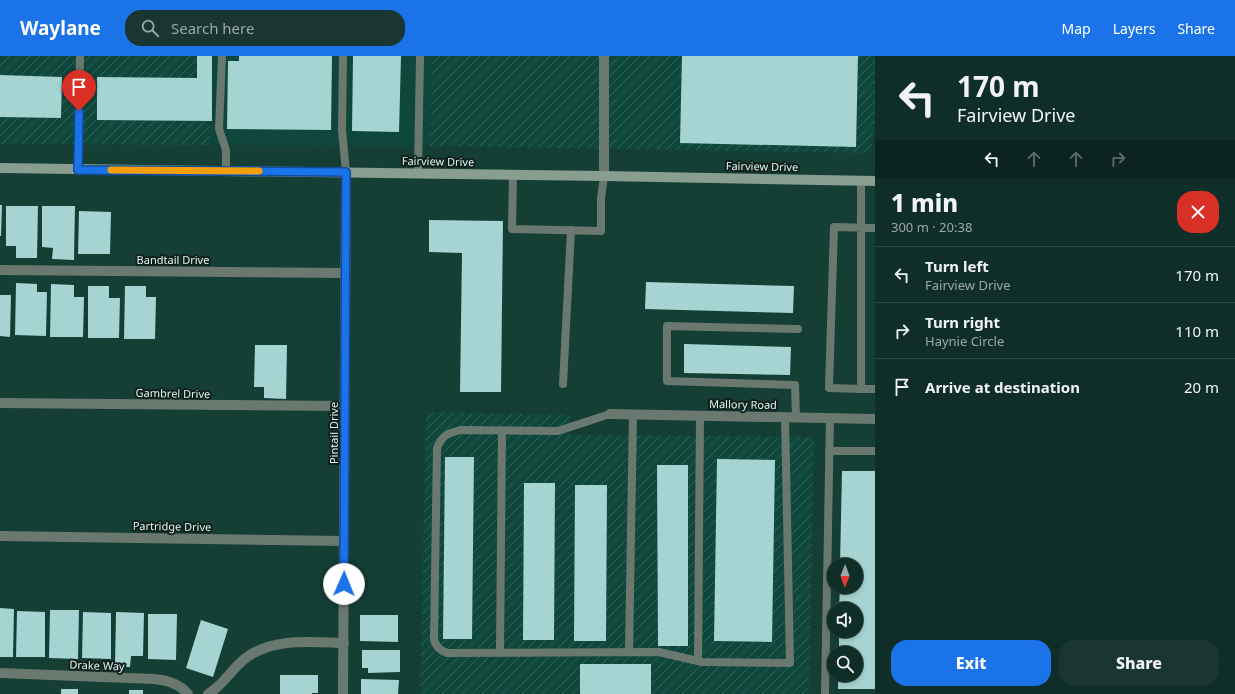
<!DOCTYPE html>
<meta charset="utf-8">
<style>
body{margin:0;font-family:"Noto Sans",sans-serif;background:#193630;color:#f1f3f6;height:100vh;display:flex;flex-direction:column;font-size:15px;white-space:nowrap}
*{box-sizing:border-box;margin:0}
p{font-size:13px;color:#9ca8a8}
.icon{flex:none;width:22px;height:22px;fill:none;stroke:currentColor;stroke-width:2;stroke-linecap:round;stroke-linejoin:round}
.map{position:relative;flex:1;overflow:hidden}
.panel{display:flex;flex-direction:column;background:#102e28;width:360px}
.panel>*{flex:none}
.hud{background:#102e28;color:#f1f3f6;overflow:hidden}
.needle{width:26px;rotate:181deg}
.fabs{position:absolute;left:827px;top:502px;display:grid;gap:8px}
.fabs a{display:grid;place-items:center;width:36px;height:36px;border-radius:50%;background:#102e28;box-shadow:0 2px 6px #0003,0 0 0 1px #304a45;font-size:20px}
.pin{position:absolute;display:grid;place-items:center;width:34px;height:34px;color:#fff;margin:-41px -17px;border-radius:50% 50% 50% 0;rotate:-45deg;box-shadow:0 0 4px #0007}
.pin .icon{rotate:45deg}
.me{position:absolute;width:44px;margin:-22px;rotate:1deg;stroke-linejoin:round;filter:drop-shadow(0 0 3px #0008)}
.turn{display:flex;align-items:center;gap:14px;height:84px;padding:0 16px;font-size:18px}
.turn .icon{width:52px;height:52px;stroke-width:2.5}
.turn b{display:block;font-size:28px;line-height:34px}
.lanes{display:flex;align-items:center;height:38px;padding:0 16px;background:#0003;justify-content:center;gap:20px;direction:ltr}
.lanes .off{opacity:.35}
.round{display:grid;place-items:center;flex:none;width:42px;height:42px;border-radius:16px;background:#193630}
.overview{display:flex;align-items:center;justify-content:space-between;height:68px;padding:0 16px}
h1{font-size:24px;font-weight:800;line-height:30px}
.action{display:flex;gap:8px;margin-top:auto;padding:8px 16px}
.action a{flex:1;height:46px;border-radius:16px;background:#1a73e8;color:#fff;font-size:16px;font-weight:800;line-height:46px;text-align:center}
.action a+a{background:#193630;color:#f1f3f6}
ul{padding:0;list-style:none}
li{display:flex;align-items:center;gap:12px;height:56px;padding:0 16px;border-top:1px solid #304a45}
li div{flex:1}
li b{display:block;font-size:15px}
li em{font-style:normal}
header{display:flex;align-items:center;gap:24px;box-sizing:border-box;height:56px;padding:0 20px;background:#1a73e8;color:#fff}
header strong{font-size:19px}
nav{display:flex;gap:22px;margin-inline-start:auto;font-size:14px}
.search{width:280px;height:36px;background:#193630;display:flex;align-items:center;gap:10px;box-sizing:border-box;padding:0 14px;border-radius:16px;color:#9ca8a8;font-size:15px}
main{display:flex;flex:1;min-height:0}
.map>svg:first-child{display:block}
</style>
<header>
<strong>Waylane</strong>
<div class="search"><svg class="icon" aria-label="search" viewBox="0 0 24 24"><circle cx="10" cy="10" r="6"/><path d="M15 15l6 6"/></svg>Search here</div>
<nav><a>Map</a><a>Layers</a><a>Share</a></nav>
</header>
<main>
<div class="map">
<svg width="875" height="638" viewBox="0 0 875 638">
<defs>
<pattern id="industrial-furrows" width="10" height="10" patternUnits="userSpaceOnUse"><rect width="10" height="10" fill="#10473c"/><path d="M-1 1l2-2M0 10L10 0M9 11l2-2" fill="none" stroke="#326258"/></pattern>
</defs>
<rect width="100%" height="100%" fill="#153e35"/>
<path fill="#10473c" d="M213 0H432L430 90 210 89Z"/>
<path fill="url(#industrial-furrows)" d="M0 0H212L210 89 0 88Z
M432 0H875V66L872 90 868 97 430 90Z
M426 356 570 359 569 379 814 381 809 638H420Z"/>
<path fill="#a6d4d3" d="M197 0H212V65L97 64V21L197 22Z
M239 0H332L331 74 227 73 228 5H239Z
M353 0H401L399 76 352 75Z
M682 0H858L856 91 680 87Z
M0 19 62 21 61 62 0 61Z
M0 149H2L1 180H0Z
M6 150H38L37 202H16V190H6Z
M42 150H75L74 204 52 203 53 192 42 191Z
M79 155 111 156 110 198H78Z
M429 164 503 165 501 336H460L462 197 429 196Z
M646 226 794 230 793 257 645 253Z
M16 227 37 228V236H47L46 280 15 279Z
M51 228 74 229V241H84L83 281H50Z
M88 230H109V242H120L119 282H88Z
M125 230H146V241H156L155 283H124Z
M0 239H11L10 281 0 280Z
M684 288 791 291 790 319 684 317Z
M255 289H287L286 343 264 342V331H254Z
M445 401H474L472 583H443Z
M717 403 775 404 772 586 714 585Z
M657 409H688V590H658Z
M842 415H875V633H838V619H856V597H839V575H856V553H839L840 531H856V509H840Z
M524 427H555L554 584H523Z
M575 429H607L606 585H574Z
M0 552 14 553 13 601H0Z
M50 554H79L78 603 49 602Z
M17 555 45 556V601H16Z
M83 556 111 557V603L82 602Z
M116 556 144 557 143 600H131L130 611 115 610Z
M148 558H177L176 604 148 603Z
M360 559H398V586L360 585Z
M201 564 228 573 213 621 186 612Z
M362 594H400V616L368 617V612H362Z
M580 608H651V638H580Z
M280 619H318V637H312V638H280Z
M361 623 399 624 398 638H361Z
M61 633H78V638H61Z
M129 634H143V638H129Z"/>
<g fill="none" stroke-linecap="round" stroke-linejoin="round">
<path stroke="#6a7970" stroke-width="8" d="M222 0 219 73 226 94V115
M343 0 342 74 346 116
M78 114 80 0
M418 117 420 0
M513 118 512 173 601 175V142L604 120
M861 124V333H875
M563 328 571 174
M861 333 829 332 834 171 875 172
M610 358 558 375 460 374C446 378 443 379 437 392L434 584C437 592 440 594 447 597L659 596 702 606 790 607 785 361
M796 361 795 329 667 325V270L798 273
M829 395H875
M500 596 502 375
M629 596 633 358
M698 605 700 360
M825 638 830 362"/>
<path stroke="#6a7970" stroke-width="10" d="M604 120V0
M0 214 345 217
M0 347 345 350
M610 358 875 363
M0 480 344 485
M0 617 154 623C167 624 179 627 188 638
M208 638C222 630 229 617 241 606 268 581 309 586 344 587
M343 638 346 116"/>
<path stroke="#879e90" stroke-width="10" d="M0 112 604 120 875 125"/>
</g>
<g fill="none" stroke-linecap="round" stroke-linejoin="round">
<g stroke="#114b97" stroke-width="10">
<path id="route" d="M79 55 78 114 346 116 344 528"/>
</g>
<use href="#route" stroke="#1a73e8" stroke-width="7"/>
<path stroke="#f59e0b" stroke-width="7" d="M111 114 259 115"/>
</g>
<g text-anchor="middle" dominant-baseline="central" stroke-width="4" stroke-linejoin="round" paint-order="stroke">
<g font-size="11" fill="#dff5ef" stroke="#10211d">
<text transform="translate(438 105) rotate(1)">Fairview Drive</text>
<text transform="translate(762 110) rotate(1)">Fairview Drive</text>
<text x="173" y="203">Bandtail Drive</text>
<text transform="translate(173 337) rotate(1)">Gambrel Drive</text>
<text transform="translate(743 348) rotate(1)">Mallory Road</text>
<text transform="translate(333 377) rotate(-90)">Pintail Drive</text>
<text transform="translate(172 470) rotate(1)">Partridge Drive</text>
<text transform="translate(97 609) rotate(2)">Drake Way</text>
</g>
</g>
</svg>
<div class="fabs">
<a><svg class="needle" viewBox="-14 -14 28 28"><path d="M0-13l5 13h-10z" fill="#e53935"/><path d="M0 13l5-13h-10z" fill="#9ca8a8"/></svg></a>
<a><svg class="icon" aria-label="sound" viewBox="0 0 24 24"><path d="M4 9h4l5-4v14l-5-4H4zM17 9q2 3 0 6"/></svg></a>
<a><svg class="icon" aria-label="search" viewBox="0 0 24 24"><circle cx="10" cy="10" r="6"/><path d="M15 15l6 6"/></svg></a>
</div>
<div class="pin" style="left:79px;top:55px;background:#d93025"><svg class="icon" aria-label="arrive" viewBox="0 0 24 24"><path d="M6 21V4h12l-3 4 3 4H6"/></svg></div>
<svg class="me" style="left:344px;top:528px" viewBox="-20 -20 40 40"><circle r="19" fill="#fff"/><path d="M0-13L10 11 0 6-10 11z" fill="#1a73e8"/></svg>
</div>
<section class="panel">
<div class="hud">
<div class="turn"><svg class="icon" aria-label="left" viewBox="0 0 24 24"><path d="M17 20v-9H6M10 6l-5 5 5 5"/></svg><div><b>170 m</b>Fairview Drive</div></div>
<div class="lanes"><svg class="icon" aria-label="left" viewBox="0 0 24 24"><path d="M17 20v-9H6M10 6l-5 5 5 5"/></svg><svg class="icon off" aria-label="ahead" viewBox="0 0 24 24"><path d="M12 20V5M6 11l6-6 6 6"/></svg><svg class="icon off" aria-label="ahead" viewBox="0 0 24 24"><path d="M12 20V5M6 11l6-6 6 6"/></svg><svg class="icon off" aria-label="right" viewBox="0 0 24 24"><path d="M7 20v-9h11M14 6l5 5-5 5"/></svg></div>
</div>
<div class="overview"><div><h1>1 min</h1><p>300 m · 20:38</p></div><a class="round" style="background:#d93025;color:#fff"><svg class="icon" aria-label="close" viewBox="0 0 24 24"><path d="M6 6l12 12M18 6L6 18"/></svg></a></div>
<ul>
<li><svg class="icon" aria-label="left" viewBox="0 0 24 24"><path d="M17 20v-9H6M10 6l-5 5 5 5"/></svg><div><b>Turn left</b><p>Fairview Drive</p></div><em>170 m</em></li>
<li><svg class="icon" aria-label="right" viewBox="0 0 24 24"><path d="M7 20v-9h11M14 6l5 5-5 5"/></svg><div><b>Turn right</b><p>Haynie Circle</p></div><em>110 m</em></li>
<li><svg class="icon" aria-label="arrive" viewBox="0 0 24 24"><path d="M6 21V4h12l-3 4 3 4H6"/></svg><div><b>Arrive at destination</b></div><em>20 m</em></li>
</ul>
<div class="action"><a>Exit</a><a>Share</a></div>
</section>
</main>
